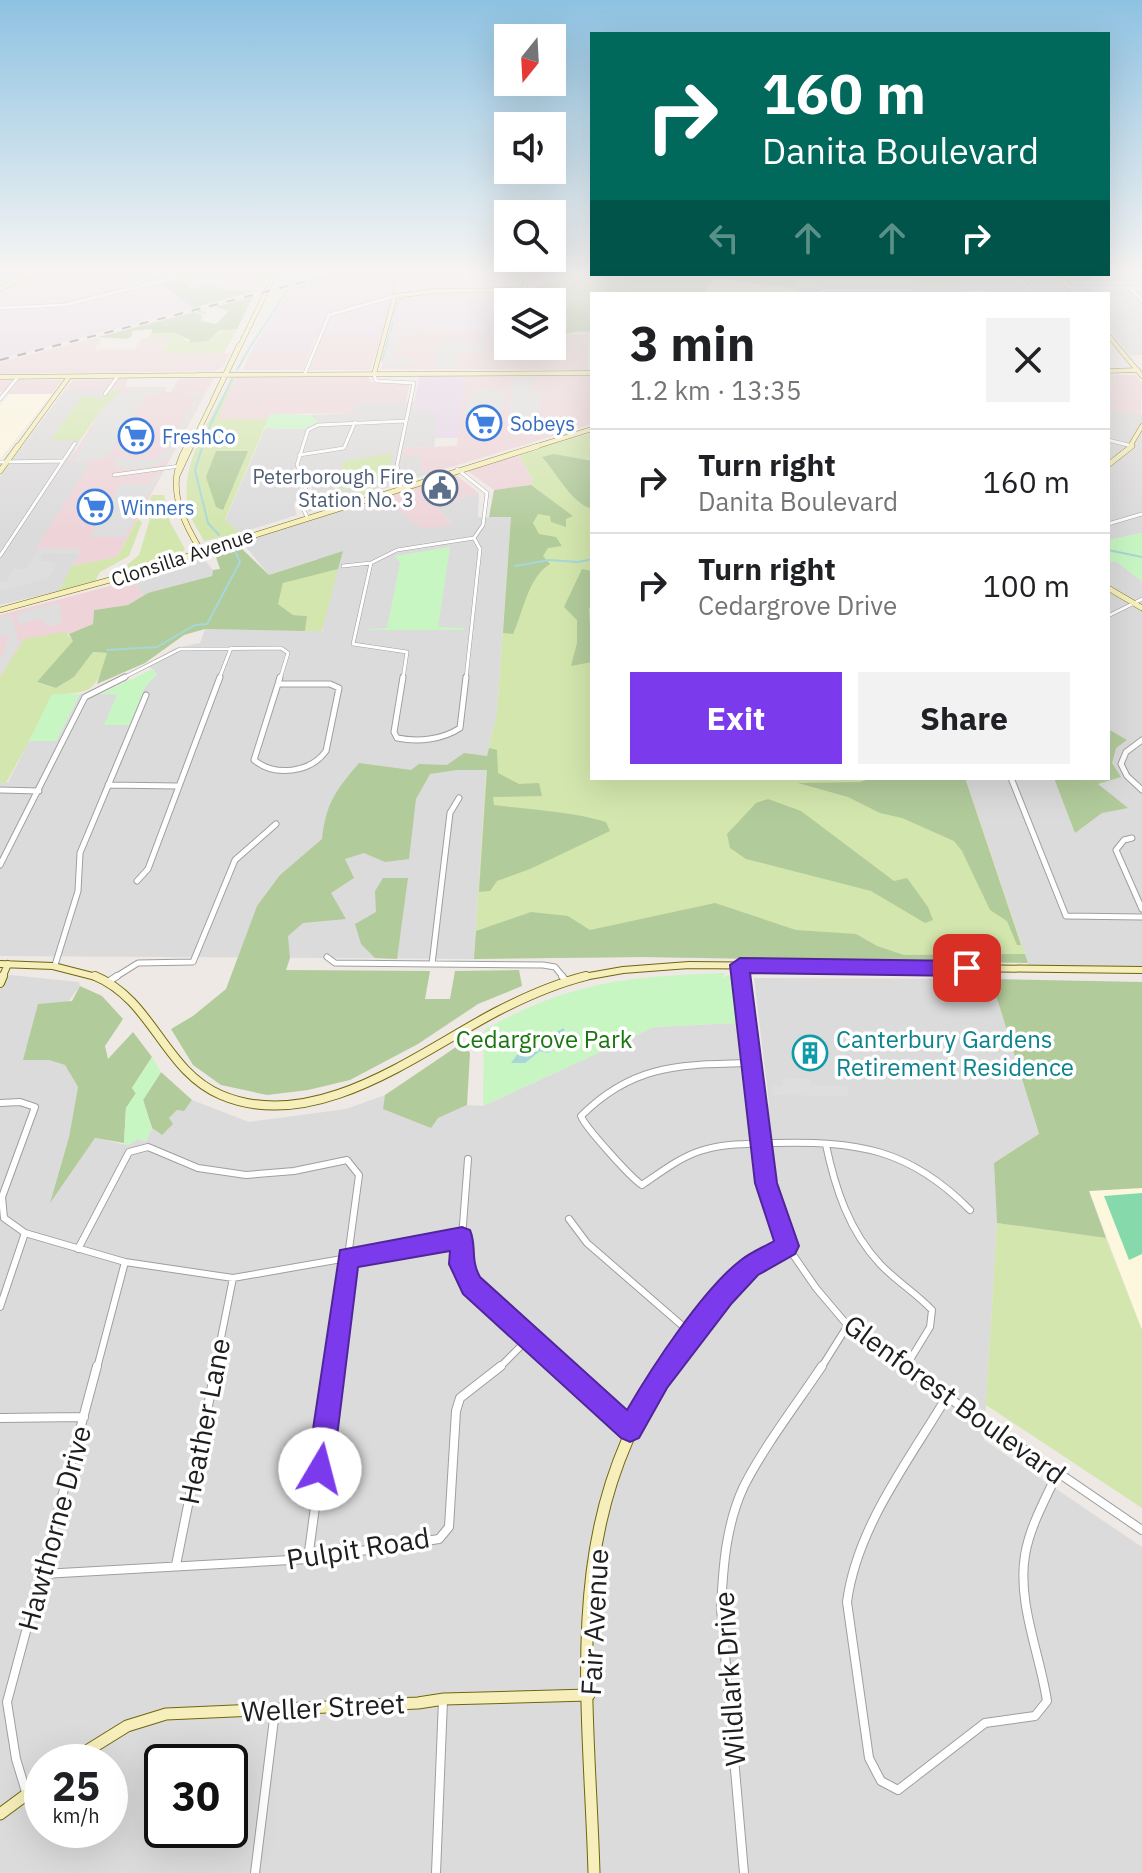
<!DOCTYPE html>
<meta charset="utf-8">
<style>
body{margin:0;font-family:"IBM Plex Sans",sans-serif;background:#f2f2f2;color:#202124;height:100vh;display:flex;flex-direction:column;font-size:30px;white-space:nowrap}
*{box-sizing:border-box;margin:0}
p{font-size:26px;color:#757577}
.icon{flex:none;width:44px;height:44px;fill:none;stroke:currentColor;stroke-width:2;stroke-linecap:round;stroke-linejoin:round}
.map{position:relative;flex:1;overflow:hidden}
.details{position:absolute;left:590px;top:292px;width:520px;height:488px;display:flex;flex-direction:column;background:#fff;border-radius:0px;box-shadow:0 8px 32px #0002}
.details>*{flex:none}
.banner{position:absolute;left:590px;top:32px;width:520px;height:244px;border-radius:0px;box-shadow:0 8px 32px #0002;background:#00695c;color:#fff;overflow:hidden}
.needle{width:52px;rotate:198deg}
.fabs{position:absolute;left:494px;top:24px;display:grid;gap:16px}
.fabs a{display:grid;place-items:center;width:72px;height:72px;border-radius:0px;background:#fff;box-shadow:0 8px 32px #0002;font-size:40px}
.speed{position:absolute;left:24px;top:1744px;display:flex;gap:16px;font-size:40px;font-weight:700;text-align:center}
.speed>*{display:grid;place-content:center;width:104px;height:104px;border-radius:50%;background:#fff;box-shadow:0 8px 32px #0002;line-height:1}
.speed small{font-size:20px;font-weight:400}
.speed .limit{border:4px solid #111;border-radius:12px;background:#fff;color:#111}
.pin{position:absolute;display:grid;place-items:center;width:68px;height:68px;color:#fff;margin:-34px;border-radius:16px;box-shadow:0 4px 12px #0006}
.me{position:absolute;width:88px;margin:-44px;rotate:8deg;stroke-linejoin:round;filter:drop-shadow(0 0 6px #0008)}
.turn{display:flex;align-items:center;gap:28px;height:168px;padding:0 40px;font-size:36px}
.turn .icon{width:104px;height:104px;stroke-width:2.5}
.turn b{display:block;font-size:56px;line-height:68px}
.lanes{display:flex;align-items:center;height:76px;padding:0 40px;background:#0003;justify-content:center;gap:40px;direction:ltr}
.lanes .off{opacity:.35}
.round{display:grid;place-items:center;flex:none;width:84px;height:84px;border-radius:0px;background:#f2f2f2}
.headline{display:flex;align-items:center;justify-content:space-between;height:136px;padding:0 40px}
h1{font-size:48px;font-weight:700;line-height:60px}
.primary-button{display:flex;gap:16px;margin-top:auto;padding:16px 40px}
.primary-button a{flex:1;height:92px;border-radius:0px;background:#7c3aed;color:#fff;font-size:32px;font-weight:700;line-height:92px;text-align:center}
.primary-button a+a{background:#f2f2f2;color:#202124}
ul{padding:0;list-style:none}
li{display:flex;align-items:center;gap:24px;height:104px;padding:0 40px;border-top:2px solid #e0e0e0}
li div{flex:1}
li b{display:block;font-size:30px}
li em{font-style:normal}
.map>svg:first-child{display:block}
</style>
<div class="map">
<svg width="1142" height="1873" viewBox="0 0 1142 1873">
<rect width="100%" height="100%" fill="#eee9e4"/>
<path fill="#dcdbdb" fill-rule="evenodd" d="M1108 270H1142V355H1130L1108 329V294H798L794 288H819V284L918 285 923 289 967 286 959 274H1108Z
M65 390H115L99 400 53 440H80L69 461 92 462 37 548 82 549 59 591 0 605V476Z
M355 402H414L413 411H439L434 447 404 448 402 456 423 455 421 467 425 475 374 492 376 479 392 453 342 490 351 488 359 496 308 512 312 488 310 476 305 467 293 469 301 486 294 506 297 515 240 533 225 521 265 428 304 429 318 422 310 415 351 413Z
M1108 410 1142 414V533L1108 540Z
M479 493 478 517H511L497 713 487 756 474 959 0 956V783L8 782 29 741H56L80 694H118L129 725 145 687 157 674 147 664 175 648 200 643 205 629 323 631 317 559 269 575 242 542 384 497 452 524 436 506Z
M202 557 213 570 212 576 143 596 132 580Z
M1108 562H1117L1142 581V967L1029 966 965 778H1108Z
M0 974 79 982 80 986 24 1060H49L65 1065 78 1087 69 1137 51 1199 95 1138 127 1145 138 1139 146 1141 152 1128 162 1135 169 1118 177 1110 184 1111 192 1100 249 1122 346 1109 385 1095 384 1109 438 1118 467 1105 483 1106 654 1027 738 1023 746 1104H769L754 978 991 979 1039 1135 994 1163 997 1223 984 1440 1142 1547V1873H0ZM42 1762H110V1830H42ZM162 1762H230V1830H162Z"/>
<path fill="#eed4d8" d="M393 327H424V332L508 333V346H552L565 335 587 334 588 370 381 369Z
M95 338 101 339 94 350 135 349 142 338H171L163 353H230L223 367 214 371 0 374V362Z
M321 338H381L370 370H309Z
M250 352H310L303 370H243Z
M1108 375H1136L1142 383 1141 414 1108 410Z
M367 376 372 383H410L406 402H356L352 413 271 414 268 419H217L235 377Z
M465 376H592V424L425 475 421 467 422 455 401 457 404 448 457 446Z
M214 378 117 557 72 566 82 549 36 548 91 462 69 461 102 409 121 390H65L73 380 128 379 125 387H167L165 392H171L178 379Z
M0 380H62L52 394H10L0 392Z
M518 454 533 480 531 485 494 490 468 471Z
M455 474 479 493 437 506 452 525 422 529 384 497Z
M132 580 143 596 128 605 94 610 93 624 69 634 24 639 0 677V615Z"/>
<path fill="#e7d6e7" d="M0 270H269L259 290 232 291 208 284 191 288 161 283 193 308 0 359Z
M366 270H567V271L552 270 560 279 528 291 529 302H508V333L423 332V327H384L381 338H315L310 352H250L290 291Z
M419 376H465L458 438H435L438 411H413Z"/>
<path fill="#fdf7de" d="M720 279 794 288 798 294H705L708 283Z
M10 394H52L0 459V406Z
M1142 1188V1330L1089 1190Z"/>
<path fill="#d3e6ad" d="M795 274H906L918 285 819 284 820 288 797 289Z
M225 328 237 329 224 353H163L170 338H148L151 333H175L191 343 208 341Z
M231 379H234L218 419H268L225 520 240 533 204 541C200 533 193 523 190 514 175 467 212 419 231 379Z
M115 390H122L102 409 80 440H51L83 395 99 399Z
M592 433V778H965L1028 963 643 957 474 959 487 756 497 713 511 517 533 480 518 454Z
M392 453 390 475 376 479 374 492 359 496 351 488 341 490 339 476 344 461Z
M152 495H164L170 522 185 549 180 554 114 576 139 555 150 519 141 515Z
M138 519 142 522 129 556 100 572 95 581 59 591 72 566 117 557Z
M338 569 322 631H305L307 616 293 615 278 604 283 582Z
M65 632 74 641 38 683 56 688 74 677 93 652 108 653C96 688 95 694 55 694L6 783H0V677L24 639Z
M997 1223 1106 1238 1142 1330V1508L986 1405Z"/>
<path fill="#b2cb9b" d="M552 270H592V274H795L797 289 720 279 708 283 705 294H592V332C577 330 564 331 555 345L552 344V302H529L527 291 560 279V275H551Z
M906 274H959L968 286 923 289Z
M176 279 191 288 208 284 232 291 259 290 193 308 160 282Z
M253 297 237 329 220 330 208 341 190 343V340L175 333H151L153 329 132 331V336L127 339 98 337 195 312 202 315 201 321 216 324 229 311 215 307Z
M216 451H248L223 510 216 507 206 477Z
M554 454 592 461V509C571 503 557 473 542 457Z
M531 485 573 516 566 519V527L551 522 550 516 538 514 533 523 539 534 556 537 562 546 548 548 543 556 550 564C528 577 523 613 513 634L503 633 511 517H489L494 490Z
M239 546 269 575 343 551 338 569 283 583 278 604 293 615 307 616 305 631 205 629 184 635 145 663 97 684 107 653 93 652 74 677 56 688 37 682 73 641 69 634 93 624 94 610 128 605 148 593 212 576 213 570 220 569 215 554Z
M582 569 592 571V608H589L592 662 571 666 577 643V620L564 607Z
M1108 729 1127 740 1116 748 1112 763 1121 777 1098 784 1128 808 1102 813 1075 833 1054 778H1108Z
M489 748 497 750 498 773 519 784 539 783 542 796 493 797 494 805C532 810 570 811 606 822L610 831 530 869 497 881 490 891 479 892 487 770H457L430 774 416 799 409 859 385 862 364 853 345 859 354 878 331 893 346 919 303 923 288 936 290 958 286 970 430 971 425 999H450L455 971 519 970 522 986 478 1004 418 1044 350 1080 308 1090 267 1095 221 1085 193 1065 171 1029 193 1016 226 989 257 906 280 875 322 839C326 803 336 790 359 763L411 770 419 764 447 765 464 753 487 756Z
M873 778H965L1021 945H1017L1007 921 990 910 962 851 954 841 902 818 880 813 848 797 798 783 860 782Z
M768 799 801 811 894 881 907 878 928 907 933 920 925 923 871 891 746 859 730 848 727 834 756 803Z
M383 878H408L397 959 375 958 361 944 355 924 376 912 375 891Z
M715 903 796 930 856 934 877 946 904 955 1025 954 1028 963 643 957 474 959 476 931 531 912 568 916 590 930Z
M991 979 1142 982V1188L1089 1191 1106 1238 997 1223 994 1163 1039 1134Z
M80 986 102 996 123 1019 105 1046 108 1059 133 1032 152 1057 132 1088 136 1093 126 1108 124 1143 95 1138 50 1203 69 1137 78 1087 65 1065 49 1060H23L38 1004 72 1001Z
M462 1043 470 1053 467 1105 438 1118 431 1128 383 1109 385 1095Z
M161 1072 192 1100 184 1111 177 1110 169 1118 173 1124 162 1135 152 1128 143 1100Z"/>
<path fill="#c8f6c3" d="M270 414 310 415 319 422 304 429 265 428Z
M1142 533V581L1117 562H1108V540Z
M450 547 438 627 464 628V630H362L387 628 400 563 395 556Z
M153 669 157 674 145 687 129 725H104L117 695 100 694Z
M52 694H80L56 741H29Z
M725 973 722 978 729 975 732 980 738 1023 654 1027 483 1106 484 1030C569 982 629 976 725 973Z
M152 1057 161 1072 143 1100 152 1128 146 1141 138 1139 127 1146 124 1143 126 1108 136 1094 132 1088Z"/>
<path fill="#86d9aa" d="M1142 1193V1254L1129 1260 1104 1196Z"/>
<path fill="#dedede" d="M396 328 421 329 419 336H399L394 359H413L412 366H384L391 336 395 333 392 332Z
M439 342H488L486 349 457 354 454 368H435Z
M530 377 533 380 530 390H541L538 433H513V410L509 409 514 378Z
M133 388H165L163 393 147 394 107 458 73 461 104 408 121 393H129Z
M501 389 502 397H505L503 412 463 414 471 390Z
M187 392H205L167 462 160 460 163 463 144 468H117L114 458 158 460 164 451 167 450 197 396 185 395Z
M158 473H161L125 537H89L121 484H150Z
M39 549 81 550 79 554 43 553 38 561 57 562 49 578 0 591V582L6 581 14 569H26Z
M59 603 62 623 47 627 44 620H34L19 624 16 616 21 612Z
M0 616H12L18 641H21L0 675V659L10 637 0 636Z
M782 1078 810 1079 812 1086H847L849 1096 773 1095 772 1086H783Z"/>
<path fill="#a7d7d9" d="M564 1028 566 1039 549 1044 553 1049 548 1053 540 1051 525 1063H511L522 1048Z"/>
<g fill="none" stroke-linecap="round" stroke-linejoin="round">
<path stroke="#a7d7d9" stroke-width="2" d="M140 270 156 281
M398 270 392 294 402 293
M50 273 64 270
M163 282 181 292 195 309
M398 304 402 297
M198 311 205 313
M395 313 397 307
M390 333 393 322
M250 347 287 291 361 270
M386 348 389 336
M382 361 385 350
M237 370 250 347
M219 535 208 523 195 470 207 432 232 379
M1108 550 1142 557
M515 566 549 560 578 562 592 559
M107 650 157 647 195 625 207 624 240 562 234 549"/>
<g stroke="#9f9f9f" stroke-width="4">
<path id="street-far3" d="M0 273 15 271
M1018 274 1032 294
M1070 288H1142
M1131 289 1142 300
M803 294H822
M822 294 821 291 825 290H909L913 294
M954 294 979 291 997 294
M0 308 65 305 205 270
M305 373 329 315 395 296
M374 374 376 381 414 383 397 465 401 487
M105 394 118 376
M0 399 18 377
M1108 440 1132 446
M299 455 344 448 355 422
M0 462 62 461
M114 475 180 466
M307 517 301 504 307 484 297 465 308 430 318 425 406 421
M1108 524 1142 514
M0 556 75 443
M371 563 353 644 407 652 403 679
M343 566 371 563 397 550 474 538 483 525 487 493 457 469
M1108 616 1142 599
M121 679 180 649 281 648 288 653 280 679
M219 679 231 648
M466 679 480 549 474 538"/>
</g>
<g stroke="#9f9f9f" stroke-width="7">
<path id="street-far2" d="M403 677 394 732 397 738C418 742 442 740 460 728L466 677
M278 684H330L339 688 326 751C310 773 275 777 254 760Z
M278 684 280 677
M1142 740 1126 752 1121 764 1127 776 1142 790
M1011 778 1066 916 1142 917
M108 785 178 786
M0 790 39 791
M1132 838 1124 840 1116 850 1142 909
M0 865 85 697 125 677
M137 881 148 869 220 677
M327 957 335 963 543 965 555 967 564 978
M432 964 450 813 459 798
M55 965 78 891 80 853 146 695
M114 978 138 963 193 962 235 860 276 824"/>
</g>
<g stroke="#9f9f9f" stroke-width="8">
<path id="street-far1" d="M562 976 566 981
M108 982 117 976
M751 1063C681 1065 634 1063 581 1116 585 1127 631 1178 642 1185 661 1172 679 1158 700 1151 723 1143 750 1144 774 1143 856 1141 909 1148 970 1210
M0 1103 20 1102 35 1107 2 1197 4 1218 25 1233 125 1262 233 1278 462 1238
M826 1145C835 1188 849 1231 880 1264 896 1281 916 1293 932 1310L930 1327 905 1368
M468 1159 460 1264 471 1286 562 1368
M569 1219 587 1243 693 1335
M787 1246 816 1288 849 1327 905 1368
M78 1249 129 1152 148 1147 198 1168 246 1175 294 1171 347 1160 359 1175 333 1368
M0 1307 25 1233
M97 1368 125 1262
M215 1368 233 1278
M499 1368 528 1339
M821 1368 848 1325"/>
</g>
<g stroke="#9f9f9f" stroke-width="10">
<path id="street" d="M560 1366 630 1429
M902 1366 1142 1530
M946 1398C908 1462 857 1527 847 1602L869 1758 881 1781 898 1790 985 1723 1035 1716 1047 1701C1040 1654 1017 1603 1025 1555 1030 1526 1045 1500 1057 1474
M0 1418 84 1417
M308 1559 334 1366
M176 1565 216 1366
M43 1574 308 1559 439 1539 449 1527 456 1411 460 1398 501 1366
M27 1795 16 1759 7 1702 97 1366
M255 1873 275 1711
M436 1873 443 1700
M744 1873 721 1608C723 1567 726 1524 744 1486 765 1445 796 1405 822 1366"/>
</g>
<g stroke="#6e670b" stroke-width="5">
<path id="secondary-far4" d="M1058 274 1075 294
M0 289 19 279 53 270
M1108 335 1142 376
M1108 371 1138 370
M374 374 395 296 434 291 519 290 525 288 528 270
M198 375 592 373
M0 377 201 375
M213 400 239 345
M17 448 69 377
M190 448 277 270
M531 448 592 429
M1129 448 1142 426"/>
</g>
<g stroke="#6e670b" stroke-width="6">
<path id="secondary-far3" d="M187 446C165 483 180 517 201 551
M1108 465 1132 446
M0 471 18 446
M176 478 191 446
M1108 588 1142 608
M0 610 128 575 538 446"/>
</g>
<g stroke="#6e670b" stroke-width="8">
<path id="secondary-far2" d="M0 964 53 966 100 978
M740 965 742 978
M2 978 8 964
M578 978 623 970 689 965 1142 970"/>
</g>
<g stroke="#6e670b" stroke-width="10">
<path id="secondary-far1" d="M95 976C153 1000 164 1071 221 1095 315 1135 418 1053 496 1012 525 997 554 984 586 976
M0 983 3 976
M668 1368 732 1284 750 1267 787 1246 766 1183 741 976"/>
</g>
<g stroke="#6e670b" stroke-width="13">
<path id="secondary" d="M69 1762 127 1726 166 1714 418 1703 444 1699 589 1695
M0 1814 42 1783
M594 1873C589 1696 559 1518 670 1366"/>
</g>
<use href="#street-far3" stroke="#fff" stroke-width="3"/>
<use href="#street-far2" stroke="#fff" stroke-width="5"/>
<use href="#street-far1" stroke="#fff" stroke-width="6"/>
<use href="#street" stroke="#fff" stroke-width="8"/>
<use href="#secondary-far4" stroke="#f6eebb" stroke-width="4"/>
<use href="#secondary-far3" stroke="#f6eebb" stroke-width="5"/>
<use href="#secondary-far2" stroke="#f6eebb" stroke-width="6"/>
<use href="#secondary-far1" stroke="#f6eebb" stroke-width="8"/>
<use href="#secondary" stroke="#f6eebb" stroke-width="11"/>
<path stroke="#6c6c6c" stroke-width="2" stroke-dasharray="9 9" stroke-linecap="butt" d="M0 360 350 270"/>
</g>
<linearGradient id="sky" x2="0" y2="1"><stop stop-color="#8ec2e2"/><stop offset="0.51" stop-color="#f7f5f3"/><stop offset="1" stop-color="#f7f5f3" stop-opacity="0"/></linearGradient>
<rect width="1142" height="532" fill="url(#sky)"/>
<path fill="#7c3aed" stroke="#51269a" stroke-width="2" d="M740 958 967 961 974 963 977 968 974 973 967 976 750 973 777 1183 799 1246 795 1254 758 1275 732 1303 667 1388 639 1438 630 1442 621 1438 463 1294 449 1264 450 1251 358 1267 333 1469 329 1478 320 1482 310 1478 307 1469 340 1250 462 1227 470 1230C477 1247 470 1259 480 1277L627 1410C652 1367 703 1289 741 1260 751 1252 764 1247 774 1241L755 1183 730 965Z"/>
<defs>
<g id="supermarket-ring" transform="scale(1.8)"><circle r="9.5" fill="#fff" stroke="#3f7fe0" stroke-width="1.5"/><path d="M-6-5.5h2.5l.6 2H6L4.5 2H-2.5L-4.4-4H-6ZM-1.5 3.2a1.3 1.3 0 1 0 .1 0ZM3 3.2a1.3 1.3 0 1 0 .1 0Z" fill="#3f7fe0"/></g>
<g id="civic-ring" transform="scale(1.8)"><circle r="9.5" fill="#fff" stroke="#5c6f8a" stroke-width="1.5"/><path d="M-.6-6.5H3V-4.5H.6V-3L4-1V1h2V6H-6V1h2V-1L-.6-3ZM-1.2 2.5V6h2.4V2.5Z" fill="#5c6f8a"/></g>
<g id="building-ring" transform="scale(1.8)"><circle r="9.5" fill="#fff" stroke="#0f9aa8" stroke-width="1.5"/><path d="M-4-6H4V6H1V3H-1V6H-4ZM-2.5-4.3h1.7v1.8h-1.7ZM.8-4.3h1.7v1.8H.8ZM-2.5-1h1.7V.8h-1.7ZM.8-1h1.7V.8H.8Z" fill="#0f9aa8"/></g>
</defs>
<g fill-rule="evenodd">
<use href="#supermarket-ring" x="484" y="423"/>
<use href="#supermarket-ring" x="136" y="436"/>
<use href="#civic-ring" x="440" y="488"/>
<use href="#supermarket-ring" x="95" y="507"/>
<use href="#building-ring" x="810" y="1053"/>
</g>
<g text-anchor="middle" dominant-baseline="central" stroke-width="7" stroke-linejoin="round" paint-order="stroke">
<g font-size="20" fill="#366cbe" stroke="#fff" text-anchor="start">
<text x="510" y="423">Sobeys</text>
<text x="162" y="436">FreshCo</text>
<text x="121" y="507">Winners</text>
</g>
<g font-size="20" fill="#4e5e75" stroke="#fff" text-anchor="end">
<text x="414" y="476">Peterborough Fire<tspan x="414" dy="23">Station No. 3</tspan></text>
</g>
<g font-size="20" fill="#1e1e1e" stroke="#fff">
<text transform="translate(182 557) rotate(-18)">Clonsilla Avenue</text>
</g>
<g font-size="24" fill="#1b7612" stroke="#fff">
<text x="544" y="1039">Cedargrove Park</text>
</g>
<g font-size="24" fill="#0d838f" stroke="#fff" text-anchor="start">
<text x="836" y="1039">Canterbury Gardens<tspan x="836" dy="28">Retirement Residence</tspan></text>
</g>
<g font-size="28" fill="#1e1e1e" stroke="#fff">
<text transform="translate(955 1399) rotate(36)">Glenforest Boulevard</text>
<text transform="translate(204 1421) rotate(-79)">Heather Lane</text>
<text transform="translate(54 1528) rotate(-75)">Hawthorne Drive</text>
<text transform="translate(358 1548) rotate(-9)">Pulpit Road</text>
<text transform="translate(594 1622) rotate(-87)">Fair Avenue</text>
<text transform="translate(729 1679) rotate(-94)">Wildlark Drive</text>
<text transform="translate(323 1707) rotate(-3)">Weller Street</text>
</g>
</g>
</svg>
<div class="fabs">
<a><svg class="needle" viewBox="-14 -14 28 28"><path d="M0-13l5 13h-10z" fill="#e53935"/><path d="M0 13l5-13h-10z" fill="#757577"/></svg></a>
<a><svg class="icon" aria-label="sound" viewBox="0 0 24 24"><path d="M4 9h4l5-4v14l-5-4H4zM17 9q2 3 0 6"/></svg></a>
<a><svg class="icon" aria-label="search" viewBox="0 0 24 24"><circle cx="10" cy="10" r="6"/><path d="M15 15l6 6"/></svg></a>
<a><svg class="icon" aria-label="layers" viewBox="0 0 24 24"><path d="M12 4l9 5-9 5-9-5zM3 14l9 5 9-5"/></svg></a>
</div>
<div class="speed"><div>25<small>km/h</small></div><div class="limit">30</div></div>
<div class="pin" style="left:967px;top:968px;background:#d93025"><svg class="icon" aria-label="arrive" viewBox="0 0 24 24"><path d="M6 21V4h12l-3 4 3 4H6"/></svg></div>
<svg class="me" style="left:320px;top:1469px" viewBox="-20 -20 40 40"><circle r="19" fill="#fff"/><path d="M0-13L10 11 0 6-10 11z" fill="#7c3aed"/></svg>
<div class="banner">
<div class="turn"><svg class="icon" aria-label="right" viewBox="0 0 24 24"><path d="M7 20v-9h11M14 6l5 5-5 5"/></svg><div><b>160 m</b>Danita Boulevard</div></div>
<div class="lanes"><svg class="icon off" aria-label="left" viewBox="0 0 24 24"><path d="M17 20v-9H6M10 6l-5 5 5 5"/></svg><svg class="icon off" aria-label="ahead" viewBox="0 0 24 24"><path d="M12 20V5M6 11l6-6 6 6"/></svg><svg class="icon off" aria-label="ahead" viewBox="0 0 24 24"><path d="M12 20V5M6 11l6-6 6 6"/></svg><svg class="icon" aria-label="right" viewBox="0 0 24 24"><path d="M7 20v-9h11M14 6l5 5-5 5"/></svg></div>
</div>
<section class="details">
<div class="headline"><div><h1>3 min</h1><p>1.2 km · 13:35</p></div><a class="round"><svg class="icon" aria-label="close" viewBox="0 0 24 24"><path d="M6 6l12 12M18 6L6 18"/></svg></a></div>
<ul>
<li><svg class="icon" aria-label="right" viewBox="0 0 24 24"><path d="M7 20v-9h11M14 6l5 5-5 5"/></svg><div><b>Turn right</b><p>Danita Boulevard</p></div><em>160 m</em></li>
<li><svg class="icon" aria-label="right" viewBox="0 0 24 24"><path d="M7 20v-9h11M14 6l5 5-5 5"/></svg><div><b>Turn right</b><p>Cedargrove Drive</p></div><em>100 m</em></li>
</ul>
<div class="primary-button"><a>Exit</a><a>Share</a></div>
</section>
</div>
